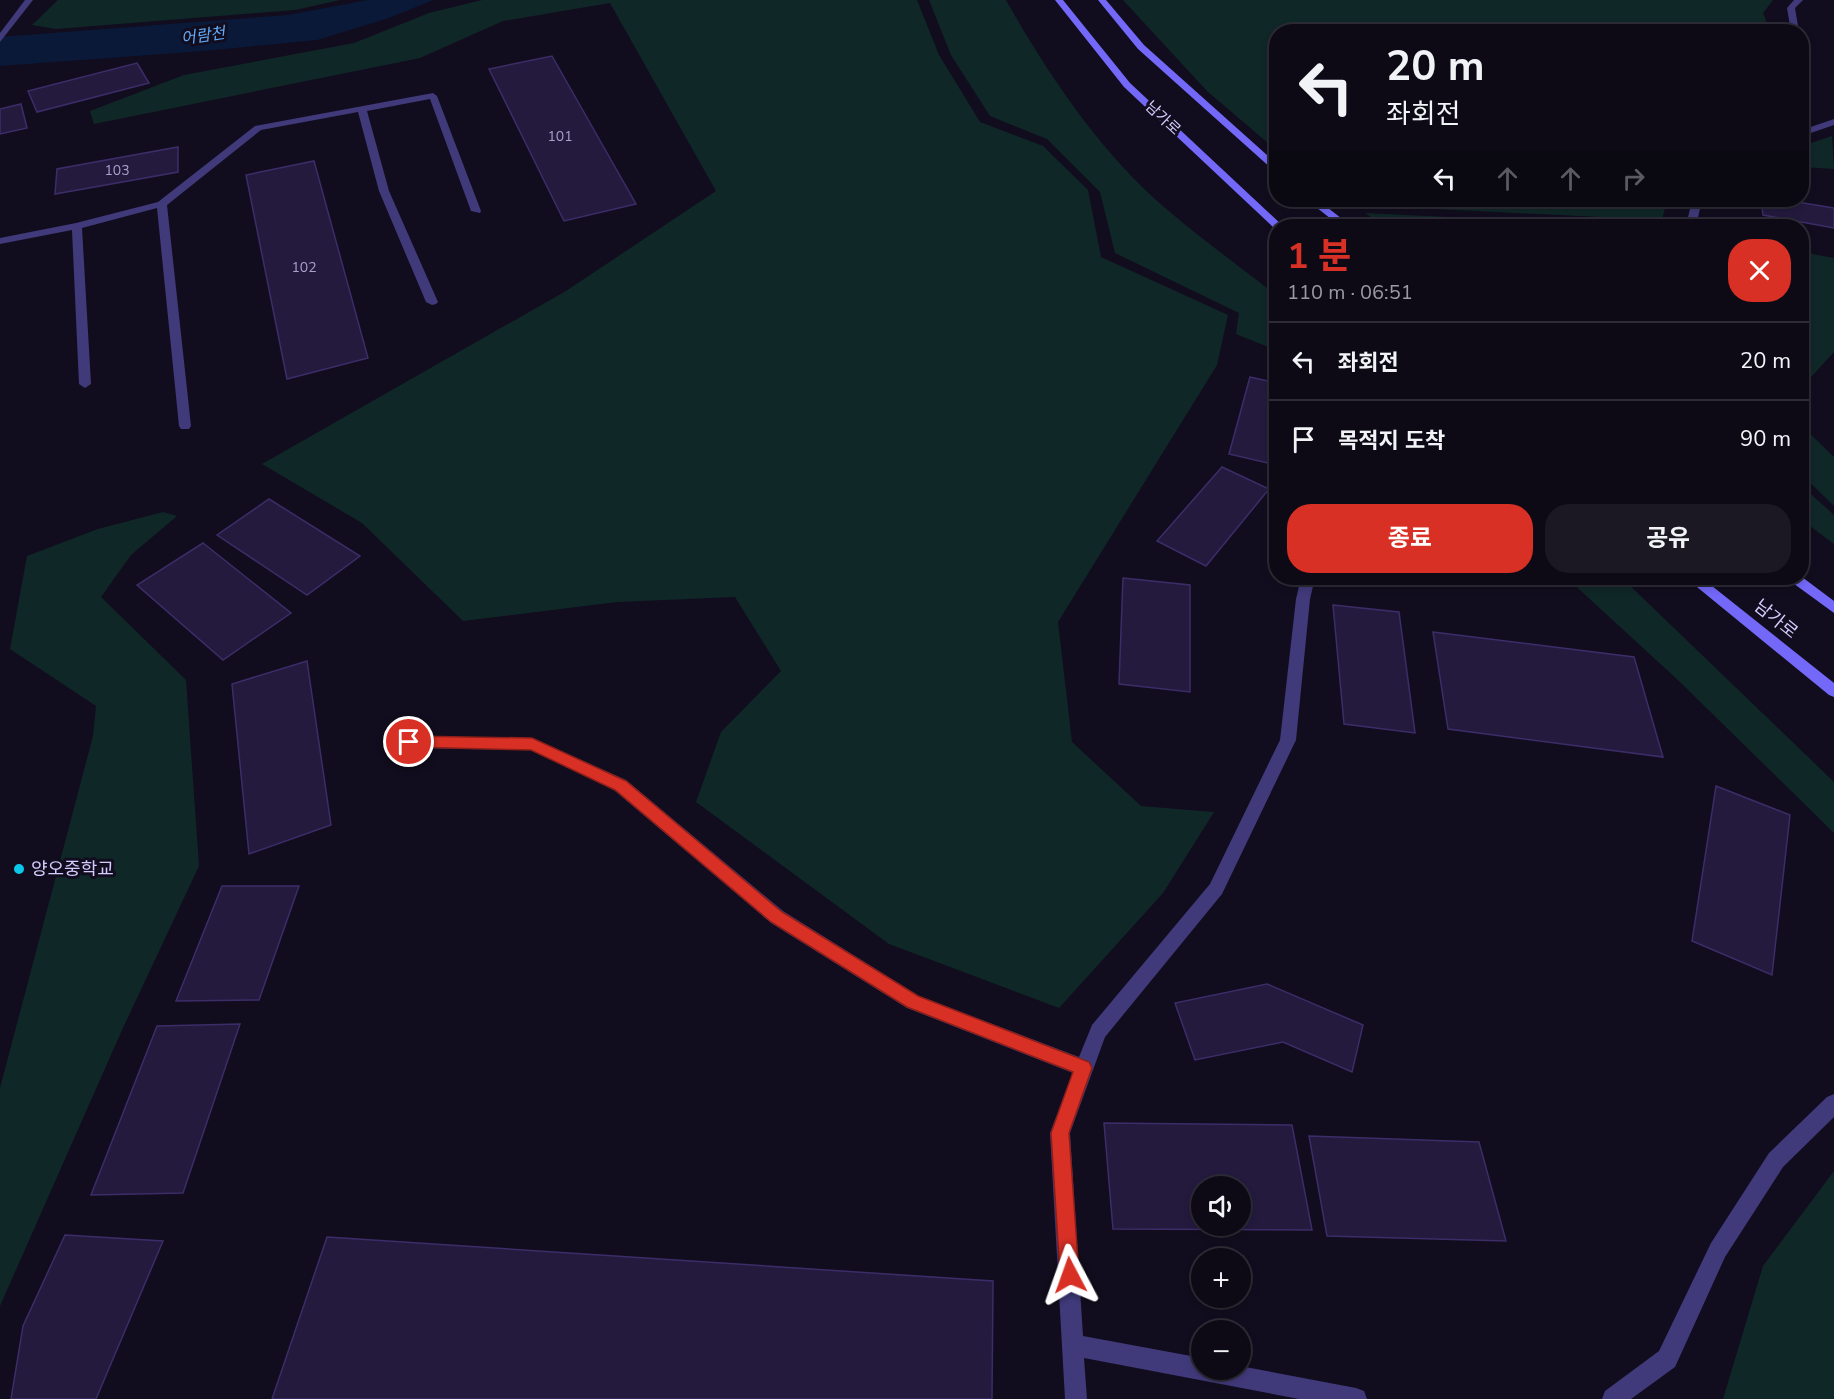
<!DOCTYPE html>
<html lang="ko">
<meta charset="utf-8">
<style>
body{margin:0;font-family:"Nunito Sans","Noto Sans KR",sans-serif;background:#1b1823;color:#f1f3f6;height:100vh;display:flex;flex-direction:column;font-size:22px;white-space:nowrap}
*{box-sizing:border-box;margin:0}
p{font-size:20px;color:#9a9aa1}
.icon{flex:none;width:33px;height:33px;fill:none;stroke:currentColor;stroke-width:2;stroke-linecap:round;stroke-linejoin:round}
.map{position:relative;flex:1;overflow:hidden}
.side{position:absolute;left:1269px;top:219px;width:540px;height:366px;display:flex;flex-direction:column;background:#0d0a16;border-radius:24px;box-shadow:0 3px 9px #0003,0 0 0 2px #2d2b35}
.side>*{flex:none}
.guide{position:absolute;left:1269px;top:24px;width:540px;height:183px;border-radius:24px;box-shadow:0 3px 9px #0003,0 0 0 2px #2d2b35;background:#0d0a16;color:#f1f3f6;overflow:hidden}
.tools{position:absolute;left:1191px;top:1176px;display:grid;gap:12px}
.tools a{display:grid;place-items:center;width:60px;height:60px;border-radius:50%;background:#0d0a16;box-shadow:0 3px 9px #0003,0 0 0 2px #2d2b35;font-size:30px}
.pin{position:absolute;display:grid;place-items:center;width:51px;height:51px;color:#fff;margin:-26px;border:3px solid #fff;border-radius:50%;box-shadow:0 2px 6px #0007}
.me{position:absolute;width:66px;margin:-33px;rotate:356deg;stroke-linejoin:round;filter:drop-shadow(0 0 4px #0008)}
.turn{display:flex;align-items:center;gap:21px;height:126px;padding:0 18px;font-size:27px}
.turn .icon{width:78px;height:78px;stroke-width:2.5}
.turn b{display:block;font-size:42px;line-height:51px}
.lanes{display:flex;align-items:center;height:57px;padding:0 18px;background:#0003;justify-content:center;gap:30px;direction:ltr}
.lanes .off{opacity:.35}
.round{display:grid;place-items:center;flex:none;width:63px;height:63px;border-radius:24px;background:#1b1823}
.summary{display:flex;align-items:center;justify-content:space-between;height:102px;padding:0 18px}
h1{font-size:36px;font-weight:700;line-height:45px;color:#d93025}
.primary-button{display:flex;gap:12px;margin-top:auto;padding:12px 18px}
.primary-button a{flex:1;height:69px;border-radius:24px;background:#d93025;color:#fff;font-size:24px;font-weight:700;line-height:69px;text-align:center}
.primary-button a+a{background:#1b1823;color:#f1f3f6}
ul{padding:0;list-style:none}
li{display:flex;align-items:center;gap:18px;height:78px;padding:0 18px;border-top:2px solid #2d2b35}
li div{flex:1}
li b{display:block;font-size:22px}
li em{font-style:normal}
.map>svg:first-child{display:block}
</style>
<div class="map">
<svg width="1834" height="1399" viewBox="0 0 1834 1399">
<rect width="100%" height="100%" fill="#110d1e"/>
<path fill="#102727" d="M58 0H340L295 10 56 29 32 25Z
M482 0H917L939 55 980 122 1043 146 1088 190 1101 257 1228 315 1217 365 1058 622 1072 742 1141 806 1214 812 1163 893 1059 1008 889 944 696 802 721 732 781 671 735 597 617 602 463 621 362 523 262 464 566 291 716 191 610 3 503 21 420 58 94 124 90 111 184 75 354 43 429 13Z
M929 0H1006C1047 73 1100 152 1164 207 1200 238 1239 266 1276 295V350L1236 334 1239 313 1115 253 1100 192 1047 139 990 116 951 55Z
M1123 0H1773L1763 13 1770 31 1276 32V150L1207 91Z
M1832 136 1834 169 1802 167V146Z
M1347 200H1667L1662 220 1354 205Z
M1365 213 1635 226H1384Z
M1802 252 1834 258V352L1802 387Z
M1802 426 1834 457V506L1802 475Z
M1802 486 1834 515V544L1802 520Z
M163 512 177 516 131 555 101 597 186 680 199 866 122 1030 0 1306V1088L93 736 96 706 10 649 27 556 98 529Z
M1567 578H1622L1834 782V833L1680 682Z
M1834 1171V1399H1723L1763 1266Z"/>
<path fill="#0b1939" d="M368 0H433L389 18 317 40 203 51 0 66V37L288 15Z"/>
<path fill="#231a3e" stroke="#3c2d69" stroke-width="1.5" fill-rule="evenodd" d="M552 56 636 204 564 221 489 69Z
M137 63 149 83 37 112 28 91Z
M21 104 27 128 0 134V109Z
M178 147V172L55 194 57 169Z
M314 161 368 358 287 379 246 175Z
M1761 200H1785L1834 208V228L1763 215Z
M1250 377 1276 383V465L1229 454Z
M1222 467 1269 489 1206 566 1157 541Z
M269 499 360 556 307 595 217 535Z
M203 543 291 613 223 660 137 585Z
M1123 578 1190 585V692L1119 684Z
M1333 605 1399 612 1415 733 1344 724Z
M1433 632 1634 657 1663 757 1448 729Z
M307 661 331 825 249 854 232 684Z
M1716 786 1790 815 1772 975 1692 941Z
M222 886H299L259 1000 176 1001Z
M1267 984 1363 1025 1352 1072 1283 1042 1195 1060 1175 1003Z
M240 1024 183 1193 91 1195 157 1026Z
M1104 1123 1292 1125 1312 1230 1113 1229ZM1202 1186H1240V1226H1202Z
M1309 1136 1479 1142 1506 1241 1327 1236Z
M65 1235 163 1241 96 1399H11L23 1326Z
M327 1237 993 1281 992 1399H272Z"/>
<g fill="none" stroke-linecap="round" stroke-linejoin="round">
<path fill="#403a7b" fill-rule="evenodd" d="M1794 0H1803L1795 8 1799 32H1791L1787 8Z
M1802 67 1806 70 1809 98 1802 104Z
M433 93 437 96 481 211 480 213 471 211 430 99 367 111 389 191 438 302 436 304 432 305 426 302 379 191 358 112 261 130 167 205 191 426 189 429H181L179 426 157 208 82 228 91 384 85 388 79 384 72 230 0 244V238L76 223 158 202 255 126Z
M1834 119V125L1802 136V130Z
M1692 200H1702L1696 226H1686Z"/>
<path fill="#403a7b" fill-rule="evenodd" d="M25 0H33L0 42V33Z
M1301 578H1315L1310 599 1296 740 1222 894 1105 1037 1070 1133 1083 1336 1202 1358V1370H1240V1366L1356 1388 1364 1391 1367 1399H1299L1084 1358 1087 1399H1065L1050 1133 1073 1073 907 1008 771 923 614 790 531 750 409 748 404 747 401 742 404 737 409 736 532 738 626 780 783 911 919 996 1079 1057 1092 1025 1210 884 1280 740 1296 599Z
M1834 1094V1117L1783 1167 1725 1257 1675 1367 1631 1399H1602L1605 1391 1659 1351 1711 1243 1769 1153 1827 1097Z"/>
<path fill="#7368f8" fill-rule="evenodd" d="M1055 0H1063L1130 83 1283 226 1274 228 1124 87Z
M1098 0H1106L1144 45 1276 163V171L1273 170 1138 49Z
M1307 200H1318L1351 226H1340Z
M1802 577 1834 601V613L1786 578Z
M1686 578H1702L1834 683V697L1829 695Z"/>
</g>
<path fill="#d93025" stroke="#8d1f18" stroke-width="1.5" d="M409 736 532 738 626 781 782 912 918 996 1089 1062 1092 1068 1069 1133 1079 1275 1076 1281 1070 1284 1063 1281 1060 1275 1051 1133 1073 1072 907 1007 771 922 615 790 531 750 409 747 402 742Z"/>
<circle fill="#0bc8ea" stroke="#110d1e" stroke-width="2" cx="19" cy="869" r="6"/>
<g text-anchor="middle" dominant-baseline="central" stroke-width="6" stroke-linejoin="round" paint-order="stroke">
<g font-size="14" fill="#a8a0cd">
<text x="560" y="136">101</text>
<text x="117" y="170">103</text>
<text x="304" y="267">102</text>
</g>
<g font-size="15" fill="#d4ccfd" stroke="#110d1e">
<text transform="translate(1163 118) rotate(43)">남가로</text>
</g>
<g font-size="16" font-style="italic" fill="#60a9f7" stroke="#110d1e">
<text transform="translate(203 36) rotate(-8)">어람천</text>
</g>
<g font-size="18" fill="#d4ccfd" stroke="#110d1e">
<text transform="translate(1776 619) rotate(39)">남가로</text>
</g>
<g font-size="18" fill="#d4ccfd" stroke="#110d1e" text-anchor="start">
<text x="31" y="869">양오중학교</text>
</g>
</g>
</svg>
<div class="tools">
<a><svg class="icon" aria-label="sound" viewBox="0 0 24 24"><path d="M4 9h4l5-4v14l-5-4H4zM17 9q2 3 0 6"/></svg></a>
<a>+</a>
<a>−</a>
</div>
<div class="pin" style="left:409px;top:742px;background:#d93025"><svg class="icon" aria-label="arrive" viewBox="0 0 24 24"><path d="M6 21V4h12l-3 4 3 4H6"/></svg></div>
<svg class="me" style="left:1070px;top:1275px" viewBox="-20 -20 40 40"><path d="M0-17L14 15 0 8-14 15z" fill="#d93025" stroke="#fff" stroke-width="4"/></svg>
<div class="guide">
<div class="turn"><svg class="icon" aria-label="left" viewBox="0 0 24 24"><path d="M17 20v-9H6M10 6l-5 5 5 5"/></svg><div><b>20 m</b>좌회전</div></div>
<div class="lanes"><svg class="icon" aria-label="left" viewBox="0 0 24 24"><path d="M17 20v-9H6M10 6l-5 5 5 5"/></svg><svg class="icon off" aria-label="ahead" viewBox="0 0 24 24"><path d="M12 20V5M6 11l6-6 6 6"/></svg><svg class="icon off" aria-label="ahead" viewBox="0 0 24 24"><path d="M12 20V5M6 11l6-6 6 6"/></svg><svg class="icon off" aria-label="right" viewBox="0 0 24 24"><path d="M7 20v-9h11M14 6l5 5-5 5"/></svg></div>
</div>
<section class="side">
<div class="summary"><div><h1>1 분</h1><p>110 m · 06:51</p></div><a class="round" style="background:#d93025;color:#fff"><svg class="icon" aria-label="close" viewBox="0 0 24 24"><path d="M6 6l12 12M18 6L6 18"/></svg></a></div>
<ul>
<li><svg class="icon" aria-label="left" viewBox="0 0 24 24"><path d="M17 20v-9H6M10 6l-5 5 5 5"/></svg><div><b>좌회전</b></div><em>20 m</em></li>
<li><svg class="icon" aria-label="arrive" viewBox="0 0 24 24"><path d="M6 21V4h12l-3 4 3 4H6"/></svg><div><b>목적지 도착</b></div><em>90 m</em></li>
</ul>
<div class="primary-button"><a>종료</a><a>공유</a></div>
</section>
</div>
